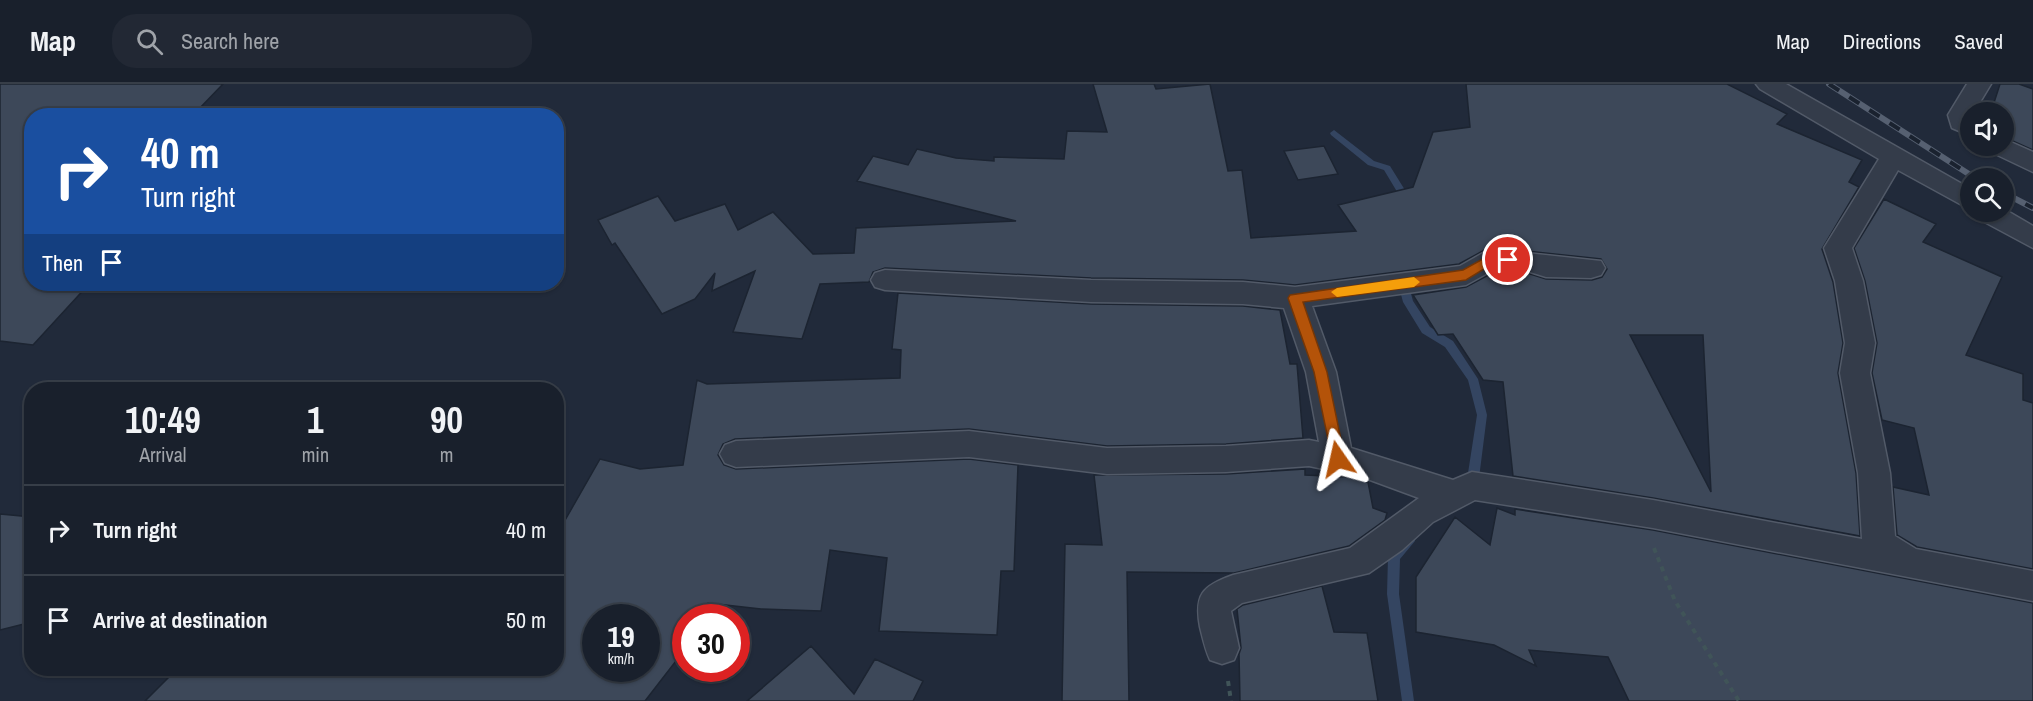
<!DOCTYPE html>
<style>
body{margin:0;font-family:"Archivo Narrow",sans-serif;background:#222834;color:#f1f3f6;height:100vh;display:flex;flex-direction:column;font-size:22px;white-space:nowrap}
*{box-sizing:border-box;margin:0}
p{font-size:20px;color:#9fa3a9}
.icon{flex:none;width:33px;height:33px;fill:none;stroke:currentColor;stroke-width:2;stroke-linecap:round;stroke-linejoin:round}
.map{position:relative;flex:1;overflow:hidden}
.side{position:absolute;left:24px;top:298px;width:540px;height:294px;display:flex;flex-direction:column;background:#19202c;border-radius:24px;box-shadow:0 2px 4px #0004,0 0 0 2px #373e48}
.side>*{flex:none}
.hud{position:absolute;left:24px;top:24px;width:540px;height:183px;border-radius:24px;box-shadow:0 2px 4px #0004,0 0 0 2px #373e48;background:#1a4fa0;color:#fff;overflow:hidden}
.tools{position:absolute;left:1960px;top:18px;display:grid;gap:12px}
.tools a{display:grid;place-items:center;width:54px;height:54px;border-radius:50%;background:#19202c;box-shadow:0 2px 4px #0004,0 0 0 2px #373e48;font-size:30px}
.speed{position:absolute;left:582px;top:520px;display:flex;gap:12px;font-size:30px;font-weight:700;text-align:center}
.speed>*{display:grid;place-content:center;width:78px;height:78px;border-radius:50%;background:#19202c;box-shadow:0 2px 4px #0004,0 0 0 2px #373e48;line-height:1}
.speed small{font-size:15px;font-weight:400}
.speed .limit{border:9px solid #d22;background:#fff;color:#111}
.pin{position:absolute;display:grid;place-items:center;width:51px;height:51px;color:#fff;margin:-26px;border:3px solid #fff;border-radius:50%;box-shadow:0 2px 6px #0007}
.me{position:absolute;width:66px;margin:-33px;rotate:349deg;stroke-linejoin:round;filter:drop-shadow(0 0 4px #0008)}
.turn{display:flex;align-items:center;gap:21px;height:126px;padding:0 18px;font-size:27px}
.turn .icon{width:78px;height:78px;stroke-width:2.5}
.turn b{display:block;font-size:42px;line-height:51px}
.then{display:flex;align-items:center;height:57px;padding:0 18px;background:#0003;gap:12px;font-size:22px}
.eta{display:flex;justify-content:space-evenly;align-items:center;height:102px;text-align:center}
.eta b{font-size:36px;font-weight:700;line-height:42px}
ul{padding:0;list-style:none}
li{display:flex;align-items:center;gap:18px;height:90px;padding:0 18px;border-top:2px solid #373e48}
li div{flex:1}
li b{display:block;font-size:22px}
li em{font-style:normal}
header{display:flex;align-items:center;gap:36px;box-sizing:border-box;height:84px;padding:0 30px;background:#19202c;border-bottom:2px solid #373e48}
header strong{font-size:28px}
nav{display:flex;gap:33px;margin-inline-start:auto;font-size:21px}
.search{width:420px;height:54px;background:#222834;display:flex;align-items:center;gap:15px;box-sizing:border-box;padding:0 21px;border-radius:24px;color:#9fa3a9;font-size:22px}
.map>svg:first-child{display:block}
</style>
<header>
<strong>Map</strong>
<div class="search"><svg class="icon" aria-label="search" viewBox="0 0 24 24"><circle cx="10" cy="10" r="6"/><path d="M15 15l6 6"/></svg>Search here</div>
<nav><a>Map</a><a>Directions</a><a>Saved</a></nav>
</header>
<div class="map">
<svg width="2033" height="617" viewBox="0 0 2033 617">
<rect width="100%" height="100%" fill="#212a3a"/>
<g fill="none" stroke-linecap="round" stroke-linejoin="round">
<path fill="#344561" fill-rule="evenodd" d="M1334 46 1374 77 1390 82 1413 119 1411 121H1405L1384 86 1368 81 1331 51 1330 49Z
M1409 170 1414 174 1408 199 1413 217 1430 243 1453 257 1478 295 1487 331 1478 402 1476 405 1472 407 1468 405 1466 402 1477 331 1468 296 1445 263 1422 249 1403 218 1398 199 1404 174Z
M1409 452 1413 453 1415 457 1400 475 1399 510 1414 617H1402L1387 510 1388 473 1405 453Z"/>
</g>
<path fill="#3d4859" stroke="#1c2431" stroke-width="1.5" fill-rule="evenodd" d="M0 0H223L196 28 32 32V200H89L33 261 0 257Z
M1093 0H1154L1156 5 1210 0 1228 87 1242 86 1251 154 1356 147 1338 121 1413 103 1433 48 1470 43 1466 0H1727L1787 30 1777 40 1862 76 1849 98 1859 103 1822 165 1833 198 1843 259 1838 289 1856 389 1860 452 1653 414 1513 392 1503 298 1483 296 1453 250 1438 251 1413 211 1466 203 1496 187 1527 189 1546 195 1592 196 1602 193 1607 185 1601 175 1490 163 1459 180 1295 201 1243 196 1091 194 885 184 873 188 869 198 820 200 802 255 733 248 755 187 712 207 715 189 695 215 662 230 615 159 612 161 598 136 658 112 675 137 725 120 738 146 773 128 813 170 854 169 856 144 1016 137 857 97 873 72 908 81 917 65 956 74 994 77V73L1064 75 1067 47 1107 48ZM1630 251H1703L1711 408Z
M2000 0H2019L2033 5V66L2004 53V28H1991Z
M1324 62 1338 90 1298 96 1284 67Z
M1884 115 1936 140 1923 158 2002 193 1966 271 2023 290V316L2033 319V485L1917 463 1897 451 1893 403 1929 411 1914 344 1882 336 1872 289 1877 259 1865 197 1854 164Z
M898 209 1091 220 1243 222 1280 226 1290 280H1297L1303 354 1226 360 1107 362 969 345 735 355 723 360 718 371 724 381 736 385 969 375 1018 381 1014 487H1001L997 551 879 547 887 474 830 466 821 527 761 525 708 519 696 534H686V564L645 617H145L177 585H556V452L600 375 640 385 683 381 697 296 707 300 900 294 901 266 892 265ZM596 534H646V585H596Z
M1305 385V391L1349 393 1368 398 1373 424 1387 429 1385 436 1349 462 1234 489 1127 488 1129 617H1062L1065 460 1102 461 1094 391 1226 390Z
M1497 424 1515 431V425L1653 446 2033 519V617H1629L1608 573 1529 566 1536 582 1494 561 1416 548V493L1455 433 1490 461Z
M0 430 32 433V538L0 546Z
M1322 502 1334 548 1367 549 1378 617H1240L1239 570 1241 564 1237 525 1243 521Z
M811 562 854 610 875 575 923 597 913 617H747Z"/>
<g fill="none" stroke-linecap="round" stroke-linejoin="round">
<g stroke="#525a68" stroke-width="3">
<path id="minor" d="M1756 0H1786L1971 105V126L1898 86 1852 164 1863 197 1875 259 1870 289 1890 389 1895 452 1916 465 2033 487V517L1653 444 1475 416 1433 438 1402 466 1369 489 1242 519 1231 527 1239 564 1234 576 1222 580 1210 576C1205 565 1203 555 1200 543 1194 511 1202 502 1233 491L1350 464 1419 414 1362 393 1309 382 1226 388 1107 390 969 373 736 383 725 379 720 370 725 361 736 357 969 347 1107 364 1226 362 1309 356 1319 358 1306 288 1284 224 1243 220 1091 218 885 206 875 203 871 196 875 189 885 186 1091 196 1243 198 1295 203 1460 182 1490 165 1601 177 1605 184 1601 191 1591 194 1546 193 1527 187 1495 185 1466 201 1312 222 1336 288 1351 364 1453 396 1472 388 1653 416 1862 455 1858 389 1840 289 1845 259 1835 197 1824 164 1879 75 1760 5Z
M1967 0H1991L1974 28H1971V52L1952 44 1948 31Z
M2004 55 2033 68V88L1991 68 1988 62H2004Z
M2004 125 2033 142V164L1979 135 1975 128H2004Z"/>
</g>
<path stroke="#405458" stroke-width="4" stroke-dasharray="5 5" stroke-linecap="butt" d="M1654 464 1675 517 1739 617
M1228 597 1231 617"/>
<use href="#minor" fill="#343c4a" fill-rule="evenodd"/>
<g stroke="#566071" stroke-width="6">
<path id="rail" d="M1829 0 1975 94
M2004 109 2033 124"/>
</g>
<use href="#rail" stroke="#1a222f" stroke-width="4" stroke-dasharray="12" stroke-linecap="butt"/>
</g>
<path fill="#b45309" stroke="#753606" stroke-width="1.5" d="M1490 171 1508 172 1514 176 1508 181 1492 180 1466 196 1303 218 1327 288 1345 375 1343 379H1333L1314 288 1288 214 1290 211 1463 186Z"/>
<path fill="#f59e0b" d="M1414 193 1420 198 1414 203 1337 213 1331 208 1337 204Z"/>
</svg>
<div class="tools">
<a><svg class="icon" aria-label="sound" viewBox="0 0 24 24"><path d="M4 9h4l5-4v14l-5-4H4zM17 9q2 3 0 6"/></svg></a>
<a><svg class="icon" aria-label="search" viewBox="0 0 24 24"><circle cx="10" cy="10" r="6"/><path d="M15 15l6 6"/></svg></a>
</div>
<div class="speed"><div>19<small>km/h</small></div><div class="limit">30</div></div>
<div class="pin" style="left:1508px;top:176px;background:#d93025"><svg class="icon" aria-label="arrive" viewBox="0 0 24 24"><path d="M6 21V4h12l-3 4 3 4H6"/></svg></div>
<svg class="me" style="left:1338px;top:375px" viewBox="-20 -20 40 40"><path d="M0-17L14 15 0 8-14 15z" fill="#b45309" stroke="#fff" stroke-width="4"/></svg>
<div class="hud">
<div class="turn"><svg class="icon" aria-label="right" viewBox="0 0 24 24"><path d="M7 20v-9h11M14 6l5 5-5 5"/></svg><div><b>40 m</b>Turn right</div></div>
<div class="then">Then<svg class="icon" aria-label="arrive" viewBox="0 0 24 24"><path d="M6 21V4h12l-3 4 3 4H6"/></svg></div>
</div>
<section class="side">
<div class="eta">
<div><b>10:49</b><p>Arrival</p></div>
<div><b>1</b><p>min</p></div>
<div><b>90</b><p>m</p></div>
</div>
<ul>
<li><svg class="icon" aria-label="right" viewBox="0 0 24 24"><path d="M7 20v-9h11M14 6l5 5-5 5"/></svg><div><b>Turn right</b></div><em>40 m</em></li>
<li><svg class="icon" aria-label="arrive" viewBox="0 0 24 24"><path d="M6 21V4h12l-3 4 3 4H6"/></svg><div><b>Arrive at destination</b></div><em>50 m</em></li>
</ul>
</section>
</div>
